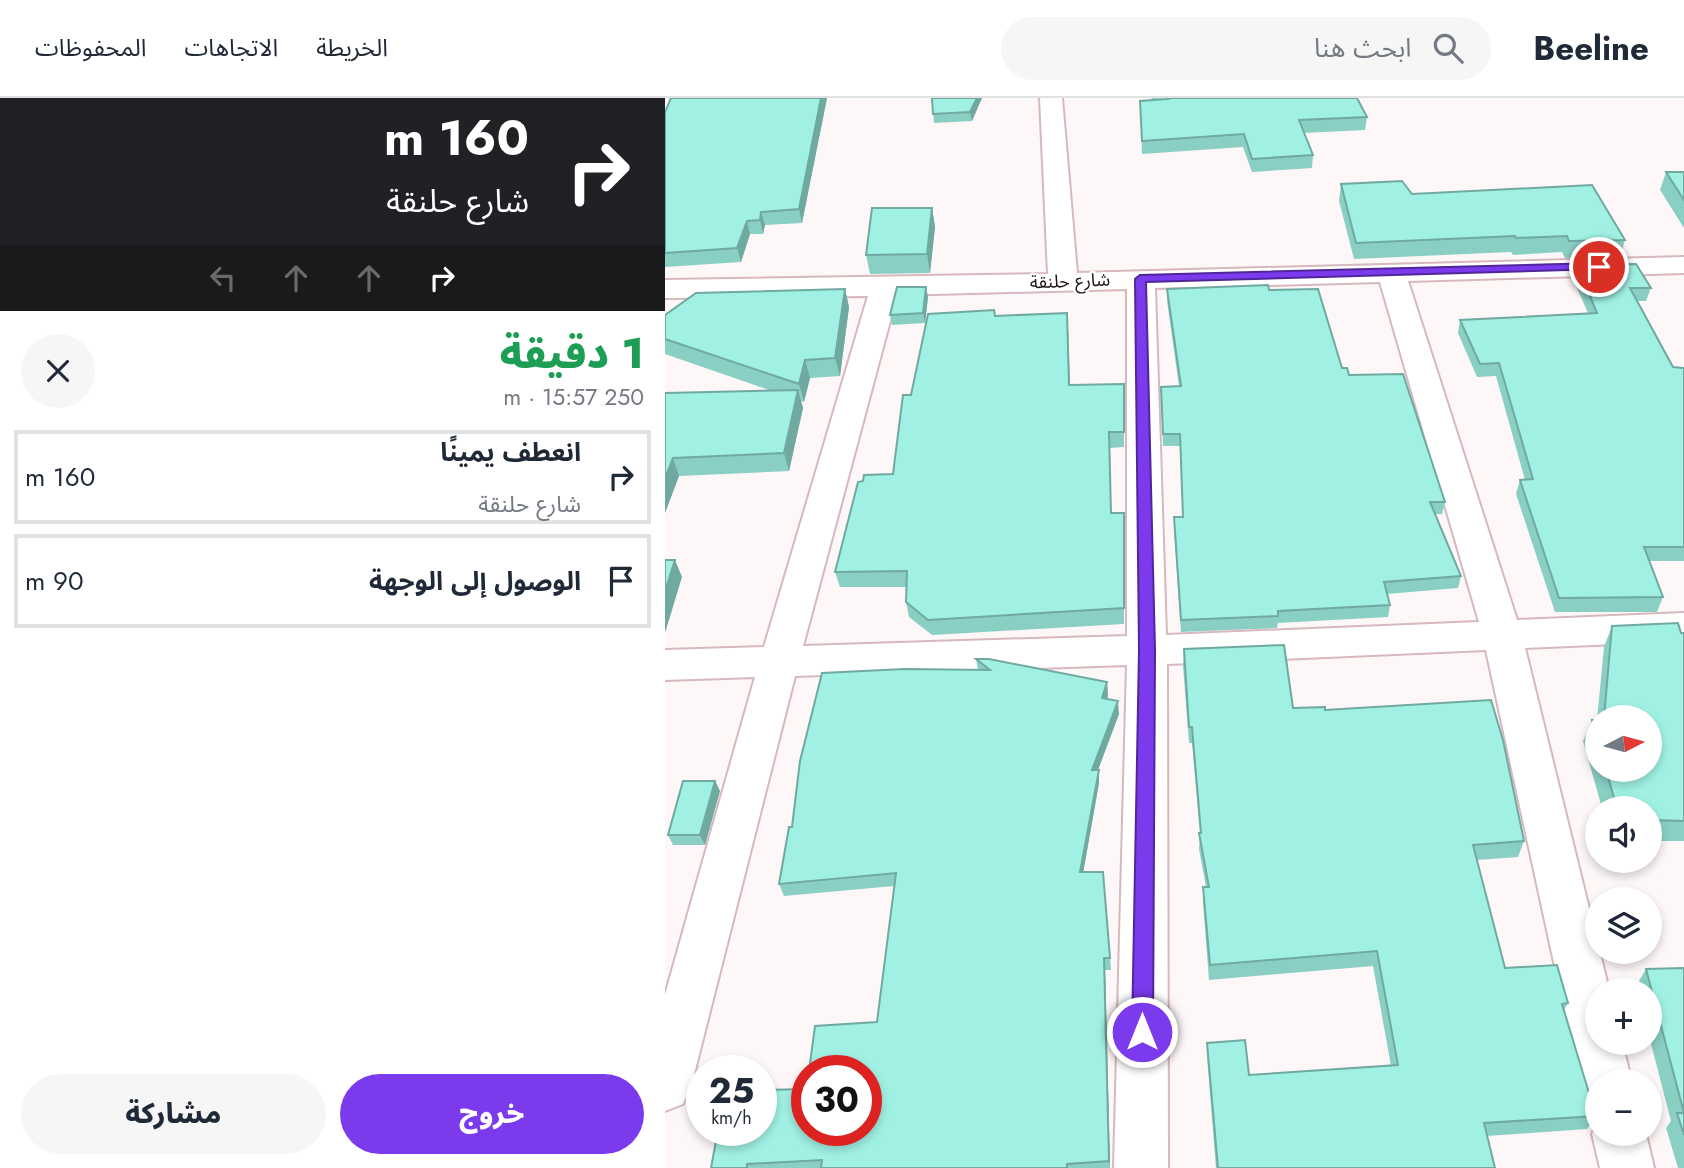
<!DOCTYPE html>
<html lang="ar">
<meta charset="utf-8">
<style>
body{margin:0;font-family:Jost,"Noto Sans Arabic",sans-serif;background:#f6f6f7;color:#1f2937;direction:rtl;height:100vh;display:flex;flex-direction:column;font-size:26px;white-space:nowrap}
*{box-sizing:border-box;margin:0}
p{font-size:23px;color:#747a83}
.icon{flex:none;width:38px;height:38px;fill:none;stroke:currentColor;stroke-width:2;stroke-linecap:round;stroke-linejoin:round}
.map{position:relative;flex:1;overflow:hidden;direction:ltr}
.panel{display:flex;flex-direction:column;background:#fff;width:665px}
.panel>*{flex:none}
.guide{background:#202124;color:#fff;overflow:hidden}
.needle{width:46px;rotate:84deg}
.fabs{position:absolute;left:920px;top:607px;display:grid;gap:14px}
.fabs a{display:grid;place-items:center;width:77px;height:77px;border-radius:50%;background:#fff;box-shadow:0 4px 10px #0003;font-size:35px}
.speed{position:absolute;left:21px;top:957px;display:flex;gap:14px;font-size:35px;font-weight:700;text-align:center}
.speed>*{display:grid;place-content:center;width:91px;height:91px;border-radius:50%;background:#fff;box-shadow:0 4px 10px #0003;line-height:1}
.speed small{font-size:18px;font-weight:400}
.speed .limit{border:10px solid #d22;background:#fff;color:#111}
.pin{position:absolute;display:grid;place-items:center;width:60px;height:60px;color:#fff;margin:-30px;border:4px solid #fff;border-radius:50%;box-shadow:0 2px 7px #0007}
.me{position:absolute;width:77px;margin:-38px;rotate:0deg;stroke-linejoin:round;filter:drop-shadow(0 0 5px #0008)}
.turn{display:flex;align-items:center;gap:24px;height:147px;padding:0 21px;font-size:32px}
.turn .icon{width:91px;height:91px;stroke-width:2.5}
.turn b{display:block;font-size:49px;line-height:60px}
.lanes{display:flex;align-items:center;height:66px;padding:0 21px;background:#0003;justify-content:center;gap:35px;direction:ltr}
.lanes .off{opacity:.35}
.round{display:grid;place-items:center;flex:none;width:74px;height:74px;border-radius:37px;background:#f6f6f7}
.headline{display:flex;align-items:center;justify-content:space-between;height:119px;padding:0 21px}
h1{font-size:42px;font-weight:800;line-height:52px;color:#1e9e55}
.primary-button{display:flex;gap:14px;margin-top:auto;padding:14px 21px}
.primary-button a{flex:1;height:80px;border-radius:42px;background:#7c3aed;color:#fff;font-size:28px;font-weight:800;line-height:80px;text-align:center}
.primary-button a+a{background:#f6f6f7;color:#1f2937}
ul{padding:0;list-style:none}
li{display:flex;align-items:center;gap:21px;height:94px;margin:0 14px 10px;padding:0 7px;border:4px solid #e0e1e3;border-radius:0px}
li div{flex:1}
li b{display:block;font-size:26px}
li em{font-style:normal}
header{display:flex;align-items:center;gap:42px;box-sizing:border-box;height:98px;padding:0 35px;background:#fff;border-bottom:2px solid #e0e1e3}
header strong{font-size:33px}
nav{display:flex;gap:38px;margin-inline-start:auto;font-size:24px}
.search{width:490px;height:63px;background:#f6f6f7;display:flex;align-items:center;gap:18px;box-sizing:border-box;padding:0 24px;border-radius:38px;color:#747a83;font-size:26px}
main{display:flex;flex:1;min-height:0}
.map>svg:first-child{display:block}
</style>
<header>
<strong>Beeline</strong>
<div class="search"><svg class="icon" aria-label="search" viewBox="0 0 24 24"><circle cx="10" cy="10" r="6"/><path d="M15 15l6 6"/></svg>ابحث هنا</div>
<nav><a>الخريطة</a><a>الاتجاهات</a><a>المحفوظات</a></nav>
</header>
<main>
<div class="map">
<svg width="1019" height="1070" viewBox="0 0 1019 1070">
<rect width="100%" height="100%" fill="#fef7f8"/>
<g fill="none" stroke-linecap="round" stroke-linejoin="round">
<g stroke="#d6b8bd" stroke-width="4">
<path id="street" d="M375 0H397L412 175 1019 159V175L743 183 852 522 1019 515V543L860 550 944 892H933V945H957L967 984H933V1006L923 1002 915 984 821 552 502 566 503 1070H449L462 567 130 578 26 988 18 1006 0 1013V897L90 579 0 582V552L99 549 203 198 0 200V182L383 176ZM715 184 814 524 501 537 490 190ZM462 191V538L138 548 232 197Z
M933 1023V1036H981L989 1070H935L927 1036Z"/>
</g>
<use href="#street" fill="#fff" fill-rule="evenodd"/>
</g>
<path fill="#8acfc4" fill-rule="evenodd" d="M6 0H162L137 125 100 127 98 136H85L76 164 0 169V14Z
M267 0H317L307 23 269 25Z
M486 0H692L702 19 700 32 639 35 648 57 647 70 587 74 578 49 477 56 475 3 488 2Z
M1001 74H1019V130L995 92Z
M676 86 747 96 960 142 955 158 900 160 897 154 848 157 846 154 689 161 674 103Z
M267 110 270 129 265 175 205 176 201 157Z
M912 167 986 190 981 203H972L1008 269 1019 270V463H984L998 499 992 514H890L851 396 855 382H860L831 278 812 279 793 235 795 222 923 215 908 181Z
M180 191 184 209 175 278 145 280 139 304 136 303 138 310 124 373 14 378 0 415V295L107 293 0 256V217Z
M502 191 604 192 684 277 780 404 777 416H770L796 478 793 490 722 496 725 507 723 519 613 525 612 530 516 534 509 431V419H518L515 348H498L496 289 514 288 502 203Z
M263 199 260 225 227 227 225 217Z
M330 218 403 230 405 287 459 301V349L445 350 446 415H459V526L267 537 244 519 241 504V489H175L170 474 198 383 228 376 246 297Z
M947 528 1019 535V743H985V710H937L918 643 927 622H932L939 549ZM933 620H985V672H933Z
M519 551 628 610 660 612 859 743 853 759 812 762 840 870 903 905 899 912 931 1018 922 1031 822 1038 830 1070H551L542 959V945L584 977 726 968 708 868 544 882 538 805V789H541L534 751 535 735 527 645H524L518 568Z
M311 561 442 584 443 598 442 601 454 616 433 672 434 685 418 774H438L446 872H440L445 1070H46L96 974 103 985 102 992 142 991 212 924 229 788 119 798 114 786 127 729 313 572Z
M50 683 55 693 40 747H8L3 737Z
M1019 870V1070H1013L1001 1030 1006 1023 985 942V892H972L971 888 981 871Z"/>
<path fill="#70a9a0" d="M156 0H162L137 125 134 111Z
M312 0H317L307 23 305 14Z
M267 110 270 129 265 175 262 156Z
M96 114 100 127 98 136 95 122Z
M82 123 85 136 76 164 72 150Z
M261 189 263 199 260 225 258 215Z
M180 191 184 209 175 278 170 260Z
M402 215 403 230 405 302 404 287Z
M140 262 145 280 139 304 134 286Z
M133 292 138 310 124 373 119 355Z
M8 360 14 378 0 415V380Z
M10 462 17 479 0 535V493Z
M442 584 443 598 437 613V600Z
M453 603 454 616 428 685 427 672Z
M434 672V685L416 787 415 774Z
M50 683 55 693 40 747 35 737Z
M439 860 440 872 445 1070 444 1063Z
M97 974 103 985 100 1003 96 996Z"/>
<path fill="#a0f1e4" stroke="#70a9a0" stroke-width="2" d="M6 0H156L134 111 96 114 95 122 82 123 72 150 0 155V14Z
M267 0H312L305 14 268 16Z
M502 0H692L702 19 634 22 648 57 587 61 579 36 477 43 475 3 503 1Z
M1001 74H1019V102Z
M737 83 747 96 927 87 960 142 904 143 902 138 851 140 850 138 691 145 676 86Z
M207 110H267L262 156 201 157Z
M971 166 986 190H965L1008 269 1019 270V449H979L998 499 894 500 855 382 868 381 834 265 815 266 795 222 932 215 912 167Z
M603 187 604 192 653 191 677 270H682L684 277 738 276 780 404H765L796 478 719 484 725 507 613 513V518L516 522 509 419H518L515 336H498L496 289 516 288 502 191Z
M232 189H261L258 215 225 217Z
M180 191 170 260 140 262 134 286 0 241V217L31 195Z
M329 212 330 218 402 215 404 287 459 286V334H444L446 415H459V510L263 522 241 504 242 473 170 474 193 384 198 383 199 377 228 376 238 297H246L263 216Z
M133 292 119 355 8 360 0 380V295Z
M0 462H10L0 493Z
M1013 525 1016 535H1019V723L985 722V710H952L941 672H985V620H939L947 528Z
M619 547 628 610 660 609V612L826 602 838 642 859 743 808 747 840 870 892 867 903 905 897 906 931 1018 819 1025 830 1070H553L542 945 580 942 584 977 733 967 712 853 545 867 538 789H544L534 735H536L527 629H524L519 551Z
M311 561H324L442 584 437 600 453 603 427 672H434L415 774H438L445 860H439L444 1063 402 1066V1070H156L157 1062 82 1066V1070H46L53 1032H96V992L142 991V1032H201V973H144L150 928 212 924 231 775 114 786 124 729H127L135 663 157 575 239 571 325 572Z
M927 622H933V643Z
M18 683H50L35 737H3Z
M1019 870V1015L981 871Z
M65 968 93 973H64Z
M1012 1015H1019V1037Z"/>
<path fill="#7c3aed" stroke="#51269a" stroke-width="2" d="M934 165 940 169 938 171 481 184 490 552 488 934 485 941 477 944 470 941 467 934 474 552 470 181 475 177Z"/>
<g text-anchor="middle" dominant-baseline="central" stroke-width="5" stroke-linejoin="round" paint-order="stroke">
<g font-size="18" fill="#1d1315" stroke="#fff">
<text transform="translate(405 183) rotate(-2)">شارع حلنقة</text>
</g>
</g>
</svg>
<div class="fabs">
<a><svg class="needle" viewBox="-14 -14 28 28"><path d="M0-13l5 13h-10z" fill="#e53935"/><path d="M0 13l5-13h-10z" fill="#747a83"/></svg></a>
<a><svg class="icon" aria-label="sound" viewBox="0 0 24 24"><path d="M4 9h4l5-4v14l-5-4H4zM17 9q2 3 0 6"/></svg></a>
<a><svg class="icon" aria-label="layers" viewBox="0 0 24 24"><path d="M12 4l9 5-9 5-9-5zM3 14l9 5 9-5"/></svg></a>
<a>+</a>
<a>−</a>
</div>
<div class="speed"><div>25<small>km/h</small></div><div class="limit">30</div></div>
<div class="pin" style="left:934px;top:169px;background:#d93025"><svg class="icon" aria-label="arrive" viewBox="0 0 24 24"><path d="M6 21V4h12l-3 4 3 4H6"/></svg></div>
<svg class="me" style="left:477px;top:934px" viewBox="-20 -20 40 40"><circle r="17" fill="#7c3aed" stroke="#fff" stroke-width="3"/><path d="M0-11L8 9 0 5-8 9z" fill="#fff"/></svg>
</div>
<section class="panel">
<div class="guide">
<div class="turn"><svg class="icon" aria-label="right" viewBox="0 0 24 24"><path d="M7 20v-9h11M14 6l5 5-5 5"/></svg><div><b>160 m</b>شارع حلنقة</div></div>
<div class="lanes"><svg class="icon off" aria-label="left" viewBox="0 0 24 24"><path d="M17 20v-9H6M10 6l-5 5 5 5"/></svg><svg class="icon off" aria-label="ahead" viewBox="0 0 24 24"><path d="M12 20V5M6 11l6-6 6 6"/></svg><svg class="icon off" aria-label="ahead" viewBox="0 0 24 24"><path d="M12 20V5M6 11l6-6 6 6"/></svg><svg class="icon" aria-label="right" viewBox="0 0 24 24"><path d="M7 20v-9h11M14 6l5 5-5 5"/></svg></div>
</div>
<div class="headline"><div><h1>1 دقيقة</h1><p>250 m · 15:57</p></div><a class="round"><svg class="icon" aria-label="close" viewBox="0 0 24 24"><path d="M6 6l12 12M18 6L6 18"/></svg></a></div>
<ul>
<li><svg class="icon" aria-label="right" viewBox="0 0 24 24"><path d="M7 20v-9h11M14 6l5 5-5 5"/></svg><div><b>انعطف يمينًا</b><p>شارع حلنقة</p></div><em>160 m</em></li>
<li><svg class="icon" aria-label="arrive" viewBox="0 0 24 24"><path d="M6 21V4h12l-3 4 3 4H6"/></svg><div><b>الوصول إلى الوجهة</b></div><em>90 m</em></li>
</ul>
<div class="primary-button"><a>خروج</a><a>مشاركة</a></div>
</section>
</main>
